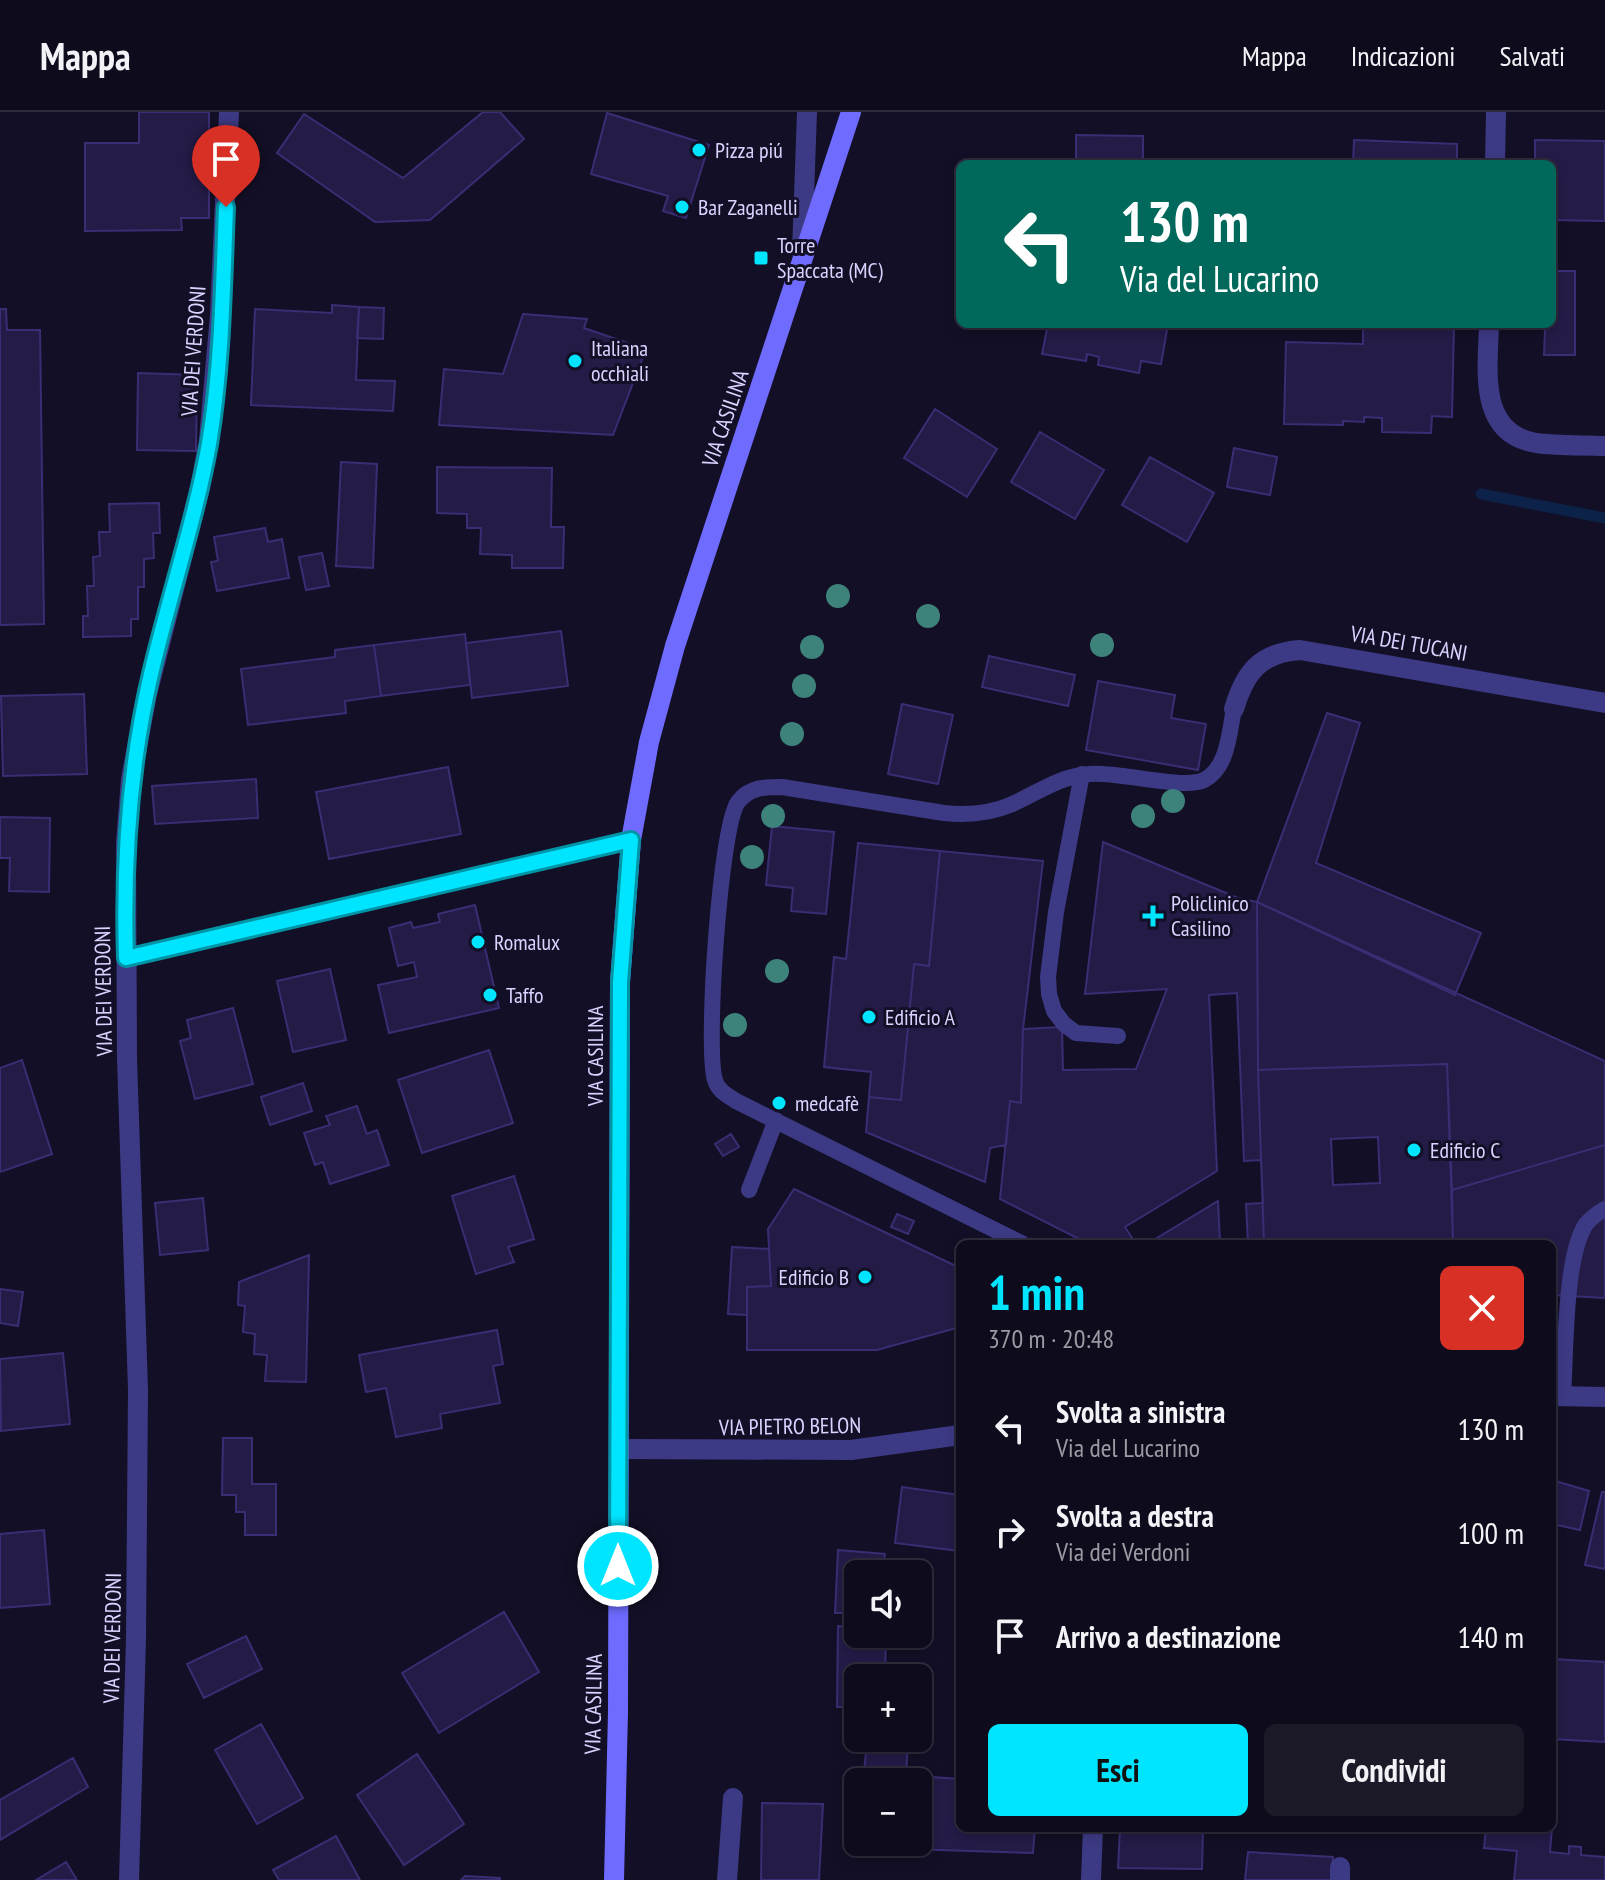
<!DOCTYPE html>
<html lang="it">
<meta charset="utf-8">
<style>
body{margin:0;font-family:"PT Sans Narrow",sans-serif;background:#1c1929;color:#f1f3f6;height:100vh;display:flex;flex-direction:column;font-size:30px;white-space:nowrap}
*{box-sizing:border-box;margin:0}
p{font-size:26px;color:#9b9ba3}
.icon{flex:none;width:44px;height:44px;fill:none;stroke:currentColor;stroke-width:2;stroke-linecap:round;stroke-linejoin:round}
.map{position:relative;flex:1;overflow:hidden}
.side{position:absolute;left:956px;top:1128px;width:600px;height:592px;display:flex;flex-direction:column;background:#0e0b1c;border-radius:12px;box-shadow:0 4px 12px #0003,0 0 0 2px #2e2b3b}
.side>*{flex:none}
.hud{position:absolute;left:956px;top:48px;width:600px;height:168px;border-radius:12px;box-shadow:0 4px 12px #0003,0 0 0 2px #2e2b3b;background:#00695c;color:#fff;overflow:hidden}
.controls{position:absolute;left:844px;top:1448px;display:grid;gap:16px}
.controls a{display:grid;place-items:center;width:88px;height:88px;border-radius:12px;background:#0e0b1c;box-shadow:0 4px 12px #0003,0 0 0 2px #2e2b3b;font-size:40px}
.pin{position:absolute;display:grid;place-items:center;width:68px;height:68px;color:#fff;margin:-82px -34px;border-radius:50% 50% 50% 0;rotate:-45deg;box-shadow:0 0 8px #0007}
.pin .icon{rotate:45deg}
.me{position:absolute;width:88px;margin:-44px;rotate:0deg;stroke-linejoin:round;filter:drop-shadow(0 0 6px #0008)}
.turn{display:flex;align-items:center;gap:28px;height:168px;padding:0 32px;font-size:36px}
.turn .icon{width:104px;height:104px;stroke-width:2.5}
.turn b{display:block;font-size:56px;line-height:68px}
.round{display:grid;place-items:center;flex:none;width:84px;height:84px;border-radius:12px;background:#1c1929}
.headline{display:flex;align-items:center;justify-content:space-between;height:136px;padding:0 32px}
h1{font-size:48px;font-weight:700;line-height:60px;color:#00e5ff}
.primary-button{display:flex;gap:16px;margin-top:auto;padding:16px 32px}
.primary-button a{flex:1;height:92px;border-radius:12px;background:#00e5ff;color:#111;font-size:32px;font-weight:700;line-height:92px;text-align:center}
.primary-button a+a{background:#1c1929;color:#f1f3f6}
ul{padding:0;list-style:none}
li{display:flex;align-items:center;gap:24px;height:104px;padding:0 32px}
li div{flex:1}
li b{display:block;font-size:30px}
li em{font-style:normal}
header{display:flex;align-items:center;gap:48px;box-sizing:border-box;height:112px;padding:0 40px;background:#0e0b1c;border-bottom:2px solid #2e2b3b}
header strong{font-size:38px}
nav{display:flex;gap:44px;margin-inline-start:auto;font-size:28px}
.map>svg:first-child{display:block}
</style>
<header>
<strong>Mappa</strong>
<nav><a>Mappa</a><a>Indicazioni</a><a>Salvati</a></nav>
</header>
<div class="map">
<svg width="1605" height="1768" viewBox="0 0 1605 1768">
<rect width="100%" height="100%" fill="#130f26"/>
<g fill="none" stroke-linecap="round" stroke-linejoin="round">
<path stroke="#0c2248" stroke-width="11" d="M1481 382 1605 406"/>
</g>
<path fill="#241b47" stroke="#3b2d73" stroke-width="2" fill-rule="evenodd" d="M139 0H209V106H181L182 118 85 119V31H139Z
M483 0H500L524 27 430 108 375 110 277 41 304 2 403 66Z
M607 1 709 33 686 106 663 99 668 84 591 62Z
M1076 23 1143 24V52H1076Z
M1354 28 1457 32V52H1353Z
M1535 28 1605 29V109L1552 108V52H1535Z
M1552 159H1575V243H1544L1545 217H1524V212H1552Z
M332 193 359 195 356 268 395 269 393 299 251 293 255 197 332 201Z
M359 195 384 196 383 227 357 226Z
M0 197H6L7 218H40L44 512 0 513Z
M523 202 587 207 584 216 646 237 613 323 439 313 444 257 503 262Z
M1048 212H1168L1161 252 1141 249 1139 261 1098 253 1099 245 1087 242 1086 249 1042 242Z
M1363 212H1454L1452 305 1432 304 1431 321 1382 320V306L1364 305V310L1343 309V313L1284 312 1286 230 1363 232Z
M138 261 197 263 196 339 137 338Z
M935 297 997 337 967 385 904 346Z
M1040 320 1104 358 1075 407 1011 370Z
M1234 336 1277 345 1270 383 1227 375Z
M1150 345 1214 381 1187 430 1122 393Z
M341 350 377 352 373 456 336 454Z
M437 355 552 356 551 415H564L563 456H512V443L480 442 481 416H467V402L437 401Z
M159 391 160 421H153L154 446 144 447V475H138V507H131V524L83 525V504H88L87 474H94L93 445 100 444 99 420H110L109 392Z
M265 416 268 430 282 427 289 466 217 479 211 450 218 449 214 425Z
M322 441 329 474 306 478 299 445Z
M561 519 568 574 472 586 466 531Z
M465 522 470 573 381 584 374 533Z
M374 533 381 584 345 589 346 601 248 613 241 557 335 545V538Z
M989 544 1075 563 1068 594 982 575Z
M1098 569 1175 583 1171 606 1206 612 1198 658 1086 638Z
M84 582 87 662 3 664 1 584Z
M902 592 953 603 938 672 888 662Z
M1327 601 1360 611 1316 751 1481 821 1455 883 1257 790Z
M448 655 461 722 329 747 316 680Z
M256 667 258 706 155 712 152 674Z
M0 705 50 706 49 780 9 779 10 746H0Z
M772 714 834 720 826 802 791 799 793 776 766 773Z
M1103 730 1238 786 1257 790 1258 958 1264 1132H1089L1000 1087 1010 989 1021 991 1023 917 1062 915 1063 958 1136 957 1167 877 1085 882Z
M858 731 940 739 929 854 914 852 901 988 869 985 871 960 824 955 834 845 846 847Z
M940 739 1043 749 1023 917 1021 991 1010 989 1006 1033 990 1036 985 1070 866 1020 869 985 901 988 914 852 929 854Z
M1257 790 1605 949V1033L1452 1078 1447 952 1258 958Z
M475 793 499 896 389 921 378 873 417 865 414 850 398 854 389 816 411 810 413 816 440 810 438 802Z
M330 857 346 928 293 940 277 869Z
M1237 881 1244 1049 1261 1048 1263 1091 1246 1092 1248 1132H1220L1218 1089 1147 1132H1136L1125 1115 1217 1059 1209 883Z
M233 896 253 972 195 987 180 929 191 926 187 908Z
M489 938 513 1011 422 1041 398 968Z
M22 948 52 1042 0 1060V956Z
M1447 952 1453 1132H1264L1258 958ZM1378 1025 1380 1071 1333 1073 1331 1027Z
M303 971 312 999 270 1013 261 985Z
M357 994 367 1022 377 1018 389 1053 330 1072 323 1050 315 1053 304 1021 330 1013 326 1004Z
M731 1022 739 1035 723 1044 715 1032Z
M1605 1033V1186L1552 1183V1132H1453L1452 1078Z
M514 1064 534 1127 508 1135 514 1150 476 1162 452 1084Z
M794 1077 960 1156V1215L877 1238H747V1175L771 1174 768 1117Z
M203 1086 208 1138 160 1143 155 1091Z
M897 1102 914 1109 908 1122 891 1115Z
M732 1135 769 1137 771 1174 747 1175V1203L728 1202Z
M309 1143 306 1270 265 1269 267 1243 254 1242 255 1222 243 1220 245 1194 238 1193 239 1170Z
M0 1177 23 1180 18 1214 0 1211Z
M497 1218 503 1252 493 1254 500 1291 440 1302 442 1316 396 1325 386 1276 366 1280 359 1243Z
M63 1241 70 1312 1 1319 0 1247Z
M223 1326H252V1372H276V1423H245V1400H236V1383H222Z
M1552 1368 1589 1379 1580 1418 1552 1412Z
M902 1375 960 1383V1439L895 1431Z
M1602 1380H1605V1457L1585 1453Z
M44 1418 50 1492 0 1496V1422Z
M838 1438 885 1442 884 1449 924 1453 922 1499H918V1462H858V1501H835Z
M504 1500 539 1560 439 1621 402 1561Z
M838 1514 858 1515V1522H886L885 1566H858V1595H837Z
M246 1524 262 1557 204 1586 187 1552Z
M1552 1547 1605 1550V1630L1552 1627Z
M261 1612 303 1686 257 1712 215 1638Z
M867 1630 908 1632 906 1663 864 1660Z
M417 1642 464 1712 404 1753 357 1683Z
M73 1646 88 1675 0 1728V1688Z
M888 1662 960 1667V1716H1035L1033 1741 876 1736V1730H918V1670H888Z
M762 1691 823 1692 819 1768H761Z
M1120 1716H1203L1202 1757 1118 1756Z
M1486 1716H1552L1550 1740 1569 1742V1734L1581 1735V1743L1605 1745V1768H1514L1517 1739 1484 1736Z
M336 1724 360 1768H279L273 1758Z
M1248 1740 1333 1745 1332 1768H1245Z
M66 1750 77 1768H36Z
M465 1764 500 1766V1768H461Z"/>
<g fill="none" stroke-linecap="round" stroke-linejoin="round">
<path stroke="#3d3a85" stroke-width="16" d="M1082 662 1056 800 1048 865 1049 882 1054 899 1064 912 1076 921 1118 924
M126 846 631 728
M749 1078 776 1008
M1023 1132 736 989C727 983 718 979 715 968 705 937 720 714 738 690 749 675 765 675 782 675L944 701C965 703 989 702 1010 693 1036 682 1059 664 1089 662 1117 659 1184 678 1204 668 1228 656 1229 621 1234 597
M1563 1284C1566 1243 1564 1145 1586 1112 1591 1106 1598 1101 1605 1097"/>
<path stroke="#3d3a85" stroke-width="20" d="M1495 52 1496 0
M1489 212C1488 257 1477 321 1536 331 1559 334 1582 333 1605 334
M1234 597C1245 560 1260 541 1300 538L1605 591
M1552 1284 1605 1285
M619 1337 851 1338 960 1323
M129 1768 136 1527 138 1278 127 947 126 730 131 667 147 582 200 376 209 328 220 203 229 0
M727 1768 733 1686
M1091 1768 1093 1716
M1340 1768V1755"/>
<path stroke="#3d3a85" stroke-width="20" d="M802 140 807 0"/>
<path stroke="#6f6bff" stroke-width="20" d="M614 1768 618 1600 620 870 631 728 649 630 675 534 851 0"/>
</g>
<g fill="#3d827b">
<circle cx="838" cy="484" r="12"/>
<circle cx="928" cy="504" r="12"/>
<circle cx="1102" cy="533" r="12"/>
<circle cx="812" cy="535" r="12"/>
<circle cx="804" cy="574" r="12"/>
<circle cx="792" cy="622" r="12"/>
<circle cx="1173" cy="689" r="12"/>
<circle cx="773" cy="704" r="12"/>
<circle cx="1143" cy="704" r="12"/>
<circle cx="752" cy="745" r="12"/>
<circle cx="777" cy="859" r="12"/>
<circle cx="735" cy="913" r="12"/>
</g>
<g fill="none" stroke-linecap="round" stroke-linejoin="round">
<g stroke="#0095a6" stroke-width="20">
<path id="route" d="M226 95C223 173 222 254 209 332 195 409 169 485 151 562 129 656 123 750 126 846L631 728 620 870 618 1454"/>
</g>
<use href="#route" stroke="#00e5ff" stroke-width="14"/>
</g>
<g fill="#00e5ff" stroke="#130f26" stroke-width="3">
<circle cx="699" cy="38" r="8"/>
<circle cx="682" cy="95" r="8"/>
<rect x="753" y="138" width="16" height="16" rx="4"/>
<circle cx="575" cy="249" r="8"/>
<path d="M1149 792h8v8h8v8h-8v8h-8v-8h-8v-8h8z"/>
<circle cx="478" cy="830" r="8"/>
<circle cx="490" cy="883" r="8"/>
<circle cx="869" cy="905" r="8"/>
<circle cx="779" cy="991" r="8"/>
<circle cx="1414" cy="1038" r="8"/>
<circle cx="865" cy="1165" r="8"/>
</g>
<g text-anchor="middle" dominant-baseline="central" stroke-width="6" stroke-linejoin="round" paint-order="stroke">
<g font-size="22" fill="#d9d4ff" stroke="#130f26" text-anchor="start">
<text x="715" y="38">Pizza piú</text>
<text x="698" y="95">Bar Zaganelli</text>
<text x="777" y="133">Torre<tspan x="777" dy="25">Spaccata (MC)</tspan></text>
<text x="591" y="236">Italiana<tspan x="591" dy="25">occhiali</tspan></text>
<text x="1171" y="791">Policlinico<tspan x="1171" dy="25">Casilino</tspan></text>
<text x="494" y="830">Romalux</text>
<text x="506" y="883">Taffo</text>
<text x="885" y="905">Edificio A</text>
<text x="795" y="991">medcafè</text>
<text x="1430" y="1038">Edificio C</text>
<text x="849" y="1165" text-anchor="end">Edificio B</text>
</g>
<g font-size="22" fill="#d9d4ff" stroke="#130f26">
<text transform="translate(193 239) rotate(-86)">VIA DEI VERDONI</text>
<text transform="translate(725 306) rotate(-71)">VIA CASILINA</text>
<text transform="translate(1409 531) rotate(10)">VIA DEI TUCANI</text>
<text transform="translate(103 879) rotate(-91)">VIA DEI VERDONI</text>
<text transform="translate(595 944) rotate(-90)">VIA CASILINA</text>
<text transform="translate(790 1314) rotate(-1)">VIA PIETRO BELON</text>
<text transform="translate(112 1526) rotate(-89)">VIA DEI VERDONI</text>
<text transform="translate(593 1592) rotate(-89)">VIA CASILINA</text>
</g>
</g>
</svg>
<div class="controls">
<a><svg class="icon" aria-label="sound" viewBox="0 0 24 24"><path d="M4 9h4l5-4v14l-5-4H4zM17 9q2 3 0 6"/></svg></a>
<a>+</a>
<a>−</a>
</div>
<div class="pin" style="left:226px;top:95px;background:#d93025"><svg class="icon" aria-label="arrive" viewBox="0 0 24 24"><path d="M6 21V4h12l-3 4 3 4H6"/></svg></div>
<svg class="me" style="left:618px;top:1454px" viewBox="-20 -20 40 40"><circle r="17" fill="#00e5ff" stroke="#fff" stroke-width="3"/><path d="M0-11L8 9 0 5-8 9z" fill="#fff"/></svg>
<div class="hud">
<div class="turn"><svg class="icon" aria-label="left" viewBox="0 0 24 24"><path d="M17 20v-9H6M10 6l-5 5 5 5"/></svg><div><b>130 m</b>Via del Lucarino</div></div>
</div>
<section class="side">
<div class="headline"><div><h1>1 min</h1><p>370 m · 20:48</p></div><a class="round" style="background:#d93025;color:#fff"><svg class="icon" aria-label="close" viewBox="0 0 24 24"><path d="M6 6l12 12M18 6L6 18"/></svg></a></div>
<ul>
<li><svg class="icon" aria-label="left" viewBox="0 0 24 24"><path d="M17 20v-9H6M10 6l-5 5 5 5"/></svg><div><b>Svolta a sinistra</b><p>Via del Lucarino</p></div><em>130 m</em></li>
<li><svg class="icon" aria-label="right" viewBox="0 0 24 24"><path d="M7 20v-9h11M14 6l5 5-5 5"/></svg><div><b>Svolta a destra</b><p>Via dei Verdoni</p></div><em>100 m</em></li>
<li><svg class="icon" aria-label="arrive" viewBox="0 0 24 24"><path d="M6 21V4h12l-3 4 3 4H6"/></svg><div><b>Arrivo a destinazione</b></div><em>140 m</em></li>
</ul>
<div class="primary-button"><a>Esci</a><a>Condividi</a></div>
</section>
</div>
